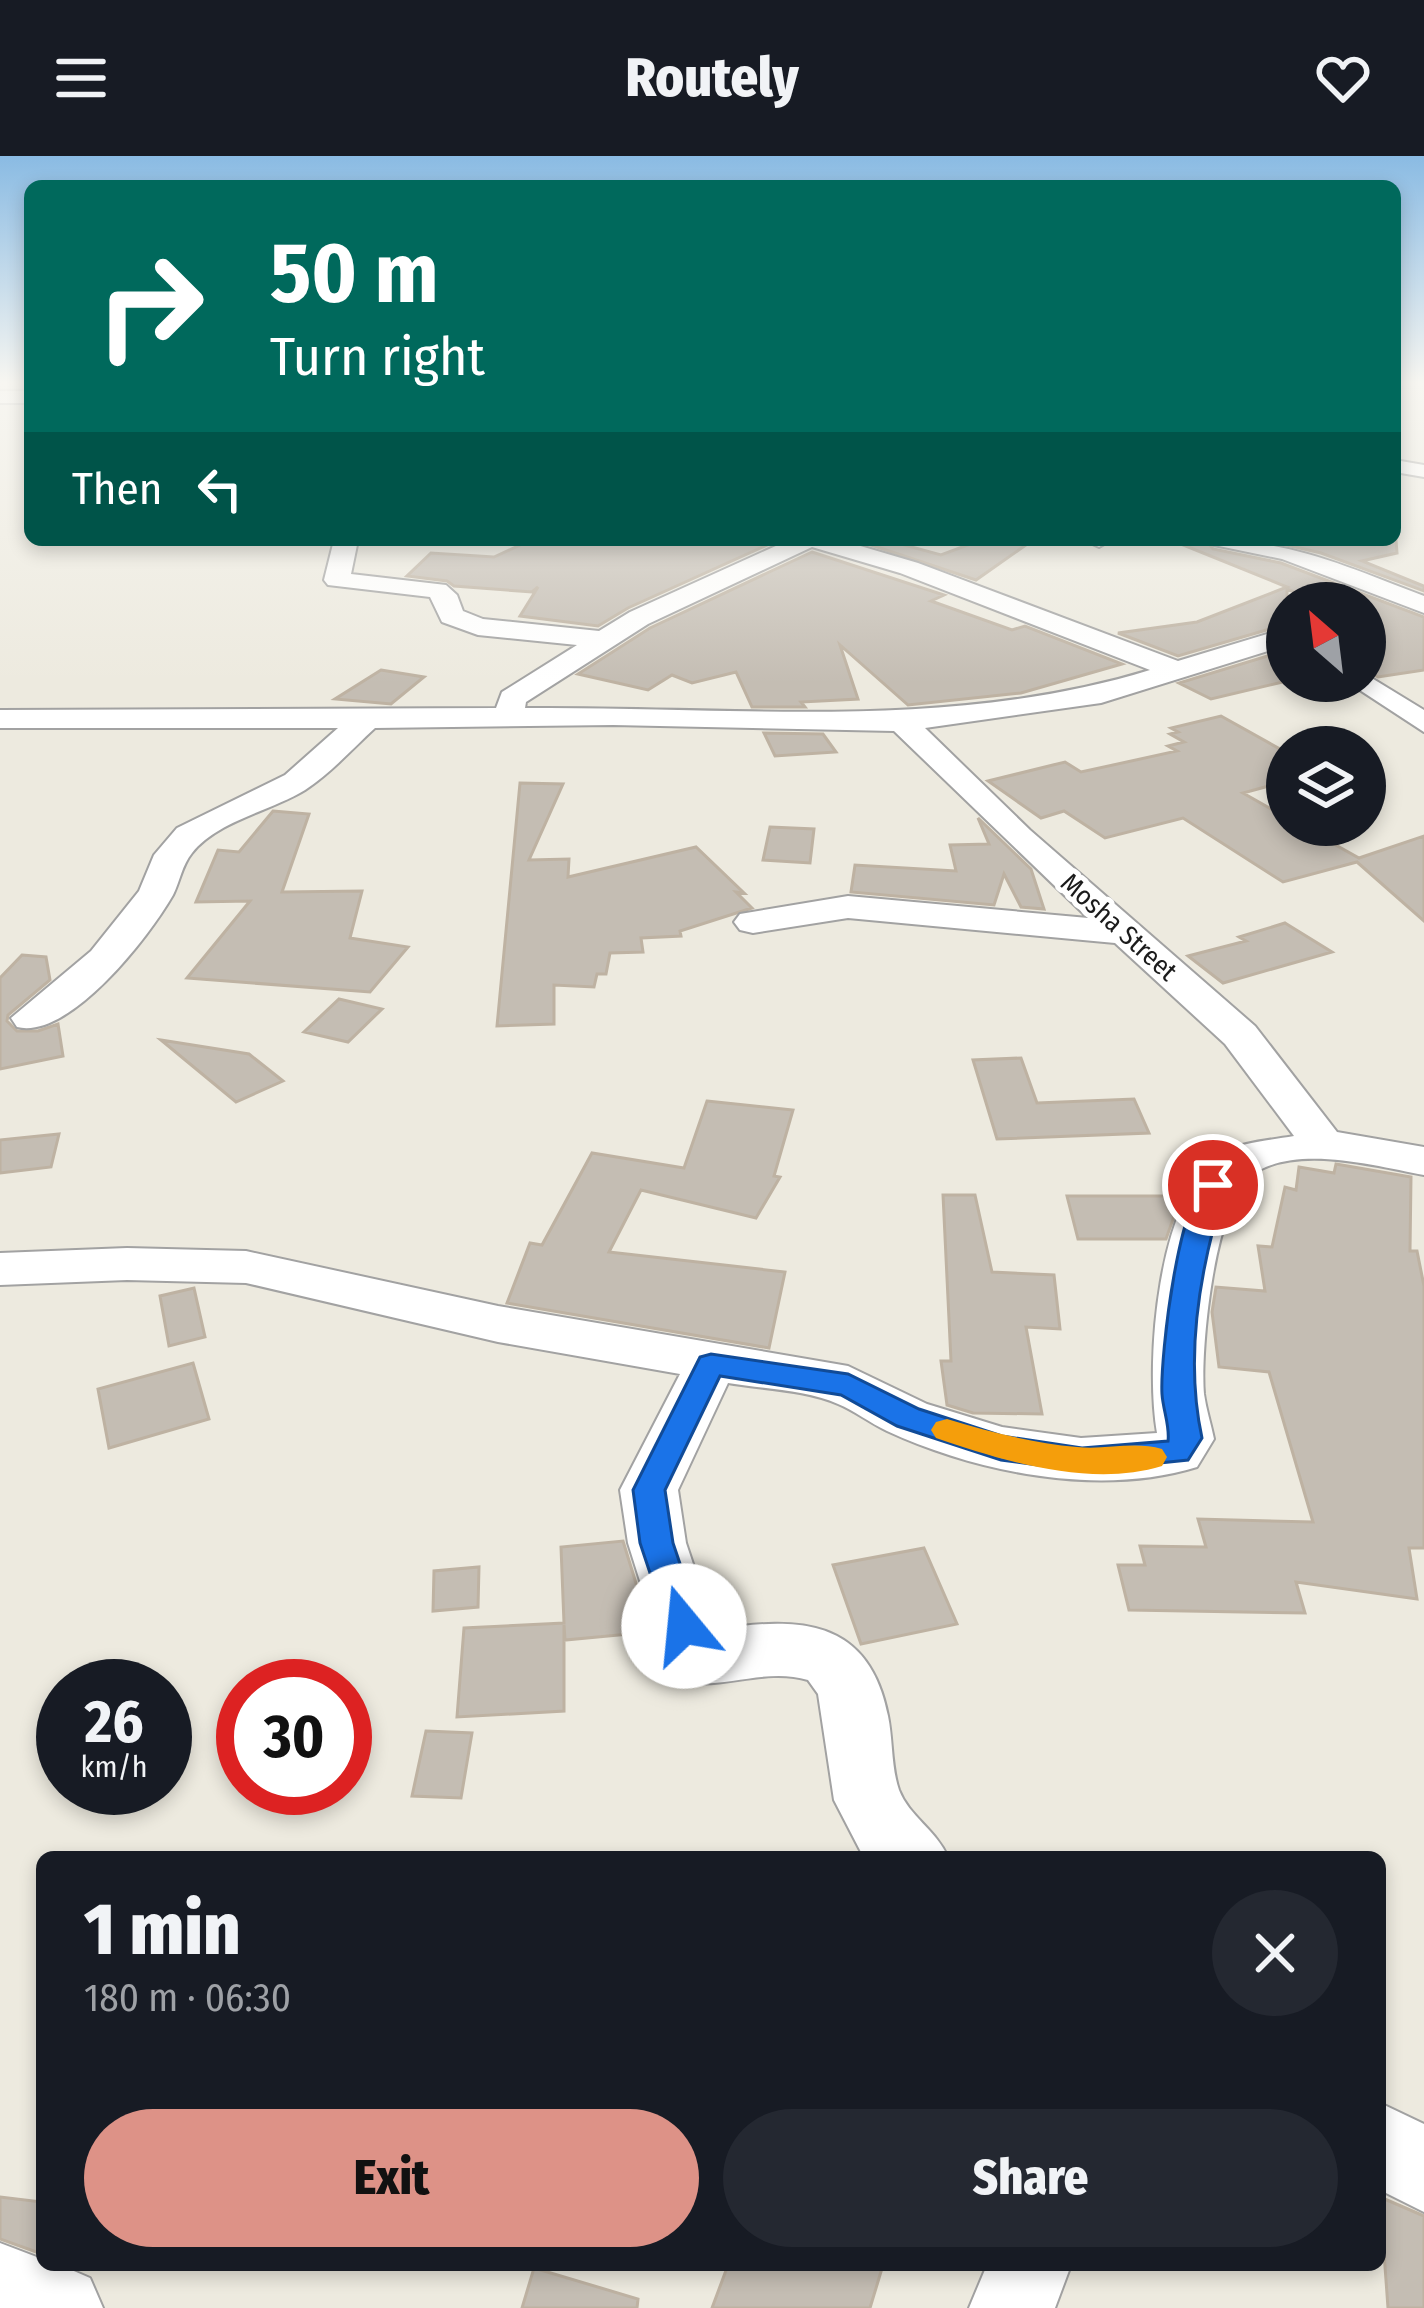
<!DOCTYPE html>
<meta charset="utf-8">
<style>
body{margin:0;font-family:"Fira Sans Condensed",sans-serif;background:#242831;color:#f1f3f6;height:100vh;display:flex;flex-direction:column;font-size:45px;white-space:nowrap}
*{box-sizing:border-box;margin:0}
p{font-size:39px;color:#9ea1a6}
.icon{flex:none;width:66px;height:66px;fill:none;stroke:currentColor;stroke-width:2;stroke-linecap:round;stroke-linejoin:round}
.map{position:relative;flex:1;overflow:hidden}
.panel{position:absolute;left:36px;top:1695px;width:1350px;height:420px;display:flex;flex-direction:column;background:#171b24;border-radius:18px;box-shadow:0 6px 18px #0003}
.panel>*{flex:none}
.banner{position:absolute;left:24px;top:24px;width:1377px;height:366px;border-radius:18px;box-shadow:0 6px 18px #0003;background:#00695c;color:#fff;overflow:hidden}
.needle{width:78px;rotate:332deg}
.buttons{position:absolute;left:1266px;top:426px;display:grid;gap:24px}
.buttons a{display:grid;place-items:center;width:120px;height:120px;border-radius:50%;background:#171b24;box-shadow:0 6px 18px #0003;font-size:60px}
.speed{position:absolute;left:36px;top:1503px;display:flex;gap:24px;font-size:60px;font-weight:700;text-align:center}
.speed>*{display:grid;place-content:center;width:156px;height:156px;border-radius:50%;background:#171b24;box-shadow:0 6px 18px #0003;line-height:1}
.speed small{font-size:30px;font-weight:400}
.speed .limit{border:18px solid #d22;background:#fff;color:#111}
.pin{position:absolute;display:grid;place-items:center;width:102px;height:102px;color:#fff;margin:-51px;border:6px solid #fff;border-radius:50%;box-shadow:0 3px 12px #0007}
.me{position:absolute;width:132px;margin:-66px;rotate:343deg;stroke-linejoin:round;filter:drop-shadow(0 0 9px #0008)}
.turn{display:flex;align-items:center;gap:42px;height:252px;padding:0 48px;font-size:54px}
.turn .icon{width:156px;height:156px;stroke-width:2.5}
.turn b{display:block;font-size:84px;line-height:102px}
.then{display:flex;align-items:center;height:114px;padding:0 48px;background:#0003;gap:24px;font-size:45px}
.round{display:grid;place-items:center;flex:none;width:126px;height:126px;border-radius:63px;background:#242831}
.head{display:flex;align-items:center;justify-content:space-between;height:204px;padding:0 48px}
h1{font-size:72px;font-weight:800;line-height:90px}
.cta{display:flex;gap:24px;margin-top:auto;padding:24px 48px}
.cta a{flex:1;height:138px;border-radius:72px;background:#dd9287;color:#111;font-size:48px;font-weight:800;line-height:138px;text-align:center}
.cta a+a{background:#242831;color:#f1f3f6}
header{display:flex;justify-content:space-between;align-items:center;height:156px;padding:0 48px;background:#171b24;font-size:54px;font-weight:800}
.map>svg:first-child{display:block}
</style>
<header><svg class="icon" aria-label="menu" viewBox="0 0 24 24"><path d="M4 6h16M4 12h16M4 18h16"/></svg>Routely<svg class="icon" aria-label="heart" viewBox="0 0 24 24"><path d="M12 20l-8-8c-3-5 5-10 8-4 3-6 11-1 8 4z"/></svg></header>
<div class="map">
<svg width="1424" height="2152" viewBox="0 0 1424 2152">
<rect width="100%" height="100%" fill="#edeadf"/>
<path fill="#c4bdb3" stroke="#beb2a2" stroke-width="3" d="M531 384 759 387 778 384 628 452 598 470 520 460 538 431 532 436 454 430 447 425 407 420 431 397 494 401Z
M856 384H886L941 399 981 384H1033L976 424Z
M1171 384H1206L1213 393 1281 407 1424 461V514L1378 521 1365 514V447H1322L1287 433V468L1178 500 1118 477 1197 466 1287 431Z
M1265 384H1396L1397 397 1362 405 1424 430V435L1321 397Z
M812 396 944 439 931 445 1012 474 1025 470 1122 508 1021 537 908 549 840 489 858 543 801 546 805 551H752L736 516 692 527 672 519 648 534 578 518 650 472Z
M1287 494V525L1211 543 1179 527Z
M381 514 424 521 391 548 335 543Z
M1221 560 1287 597V625L1243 637 1287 662V669H1300L1359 702 1424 680V765L1357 706 1283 726 1183 662 1105 682 1064 655 1041 662 988 625 1065 606 1081 616 1177 595 1168 590 1184 586 1170 578 1178 576 1171 572Z
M764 577 823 578 836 596 775 600Z
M520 627 563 628 529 704 569 703 568 721 696 691 744 737 736 736 752 752 680 775 681 780 641 782 643 796 610 797 606 818H597L594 831 554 829V868L497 870Z
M273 655 309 658 282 736 362 735 350 782 408 791 370 836 187 822 250 745 196 746 218 694 239 696Z
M978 662 1031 713 1044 753 1021 751 1004 718 994 749 851 736 855 709 956 715 950 689 989 688Z
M770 671 814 673 810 707 763 704Z
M1285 767 1332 796 1223 827 1188 800 1246 785 1239 781Z
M22 799 46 801 50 824 8 859 7 865 17 875H38L58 868 63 900 0 913V822Z
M339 843 382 853 348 886 304 876Z
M161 884 249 898 283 925 236 946Z
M1021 902 1037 947 1134 943 1149 977 997 983 973 904Z
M707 945 793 954 774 1020 780 1021 756 1062 641 1034 609 1096 785 1116 769 1192 507 1147 530 1087 542 1089 592 997 684 1012Z
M59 978 51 1011 0 1017V984Z
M1336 1008 1411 1021 1410 1095H1417L1424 1130V1392H1409L1417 1443 1296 1426 1305 1457 1129 1454 1118 1409H1145L1140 1390 1206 1391 1198 1363 1313 1366 1269 1216 1219 1211 1212 1156 1216 1131 1265 1135 1258 1090 1272 1091 1285 1031 1296 1034 1299 1011 1334 1017Z
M943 1039H975L992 1116 1054 1119 1060 1173 1026 1171 1042 1258 973 1257 947 1249 941 1205H951Z
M1067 1040H1173L1177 1052 1166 1083H1078Z
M194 1132 205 1181 169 1190 160 1140Z
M193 1207 209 1263 109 1292 98 1233Z
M623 1385 651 1476 565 1484 564 1469V1555L457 1561 464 1472 564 1467 561 1391Z
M924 1392 957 1468 861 1488 833 1409Z
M479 1411 478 1451 433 1455 434 1415Z
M426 1575 472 1577 461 1642 412 1640Z
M0 2041 42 2046V2098L0 2083Z
M1380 2041 1424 2060V2152H1388Z
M728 2109H883L870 2152H712Z
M534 2112 638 2143 637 2152H522Z"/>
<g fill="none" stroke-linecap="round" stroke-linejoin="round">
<g stroke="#a2a2a2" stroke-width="4">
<path id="minor" d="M0 235H30V247H0Z
M1395 304 1424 309V321L1395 316Z
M334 384H358L351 418 446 429 457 439 463 455 483 463 599 475 630 456 789 384H840L918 407 1178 505 1287 472V489L1101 547 925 572 1030 674 1255 870 1337 976 1424 991V1019C1375 1010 1297 988 1253 1018 1215 1043 1200 1192 1204 1238 1206 1253 1211 1268 1214 1283L1197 1311C1100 1341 978 1317 887 1275 870 1267 855 1255 838 1248 807 1234 763 1233 728 1227L678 1334 686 1387 715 1474C798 1460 869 1462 888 1560 893 1584 891 1611 899 1634 909 1660 936 1674 948 1701L862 1698 834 1644 818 1538 808 1524C762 1510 715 1538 671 1523L628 1387 620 1334 680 1218 498 1186 246 1127 127 1124 0 1129V1097L127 1092 246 1095 498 1150 848 1210 927 1248 1002 1271 1081 1282 1157 1277C1145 1208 1157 1038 1222 997 1240 986 1272 984 1294 980L1225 888 1115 787 848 762 753 777 740 774 734 766 740 758 848 740 1088 762 894 575 613 569 375 572C353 592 330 618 305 634 271 655 217 665 192 697 182 709 180 725 173 739 149 781 69 884 17 871L11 862 91 795 139 735 154 699 177 672 285 619 338 572H0V554L496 552 502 536 577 489 478 479 442 466 430 441 328 429 324 424ZM812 391 900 417 1150 514C948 576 734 550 525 552L526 546 648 468Z
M1084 384H1111L1099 391Z
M1210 384C1291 384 1350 412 1424 440V457L1282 403 1214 389Z
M1365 518 1424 554V576L1346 525H1365Z
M1380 1947 1424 1968V2056L1380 2034Z
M0 2087 42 2103V2109H60L90 2122 103 2152H0Z
M987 2109H1071L1055 2152H969Z"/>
</g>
<use href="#minor" fill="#fff" fill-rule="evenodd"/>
</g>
<linearGradient id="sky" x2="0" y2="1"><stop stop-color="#8abbe3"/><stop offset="0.43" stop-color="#f7f6f1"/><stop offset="1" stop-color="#f7f6f1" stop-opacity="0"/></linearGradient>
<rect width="1424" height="527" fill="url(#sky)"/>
<path fill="#1a73e8" stroke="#114b97" stroke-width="3" d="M1213 1021 1226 1029C1200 1110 1184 1199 1202 1282L1188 1304 1082 1315 1001 1304 897 1270 841 1239 720 1220 665 1334 673 1387 701 1470 696 1480 684 1485 671 1480 640 1387 633 1334 700 1201 711 1198 848 1218 919 1253 1002 1280 1082 1292 1168 1285C1170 1270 1163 1254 1162 1238 1160 1203 1179 1029 1213 1021Z"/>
<path fill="#f59e0b" d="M947 1263C990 1276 1032 1287 1077 1291 1105 1294 1135 1285 1162 1293L1167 1301 1162 1310C1091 1332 1003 1305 936 1282L931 1274 936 1266Z"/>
<g text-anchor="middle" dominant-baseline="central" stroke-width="10" stroke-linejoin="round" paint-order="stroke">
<g font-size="27" fill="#1b1b1b" stroke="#fff">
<text transform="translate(1119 771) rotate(42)">Mosha Street</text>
</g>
</g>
</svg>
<div class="buttons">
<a><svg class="needle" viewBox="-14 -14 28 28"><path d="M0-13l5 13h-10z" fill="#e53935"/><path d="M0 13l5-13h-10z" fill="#9ea1a6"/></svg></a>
<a><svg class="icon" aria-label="layers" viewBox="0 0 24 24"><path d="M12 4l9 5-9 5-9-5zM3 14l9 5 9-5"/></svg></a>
</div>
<div class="speed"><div>26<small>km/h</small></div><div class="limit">30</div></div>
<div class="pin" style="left:1213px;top:1029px;background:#d93025"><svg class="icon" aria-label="arrive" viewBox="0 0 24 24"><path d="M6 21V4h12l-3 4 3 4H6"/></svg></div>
<svg class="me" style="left:684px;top:1470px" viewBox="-20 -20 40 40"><circle r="19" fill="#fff"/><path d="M0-13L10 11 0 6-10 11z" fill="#1a73e8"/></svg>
<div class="banner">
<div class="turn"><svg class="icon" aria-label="right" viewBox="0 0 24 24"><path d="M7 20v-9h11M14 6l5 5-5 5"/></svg><div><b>50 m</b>Turn right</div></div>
<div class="then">Then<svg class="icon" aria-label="left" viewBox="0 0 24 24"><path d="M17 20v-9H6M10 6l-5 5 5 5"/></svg></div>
</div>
<section class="panel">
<div class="head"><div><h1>1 min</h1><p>180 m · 06:30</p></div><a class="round"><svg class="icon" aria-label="close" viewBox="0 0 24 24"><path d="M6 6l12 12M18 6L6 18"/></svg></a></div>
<div class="cta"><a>Exit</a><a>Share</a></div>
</section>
</div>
